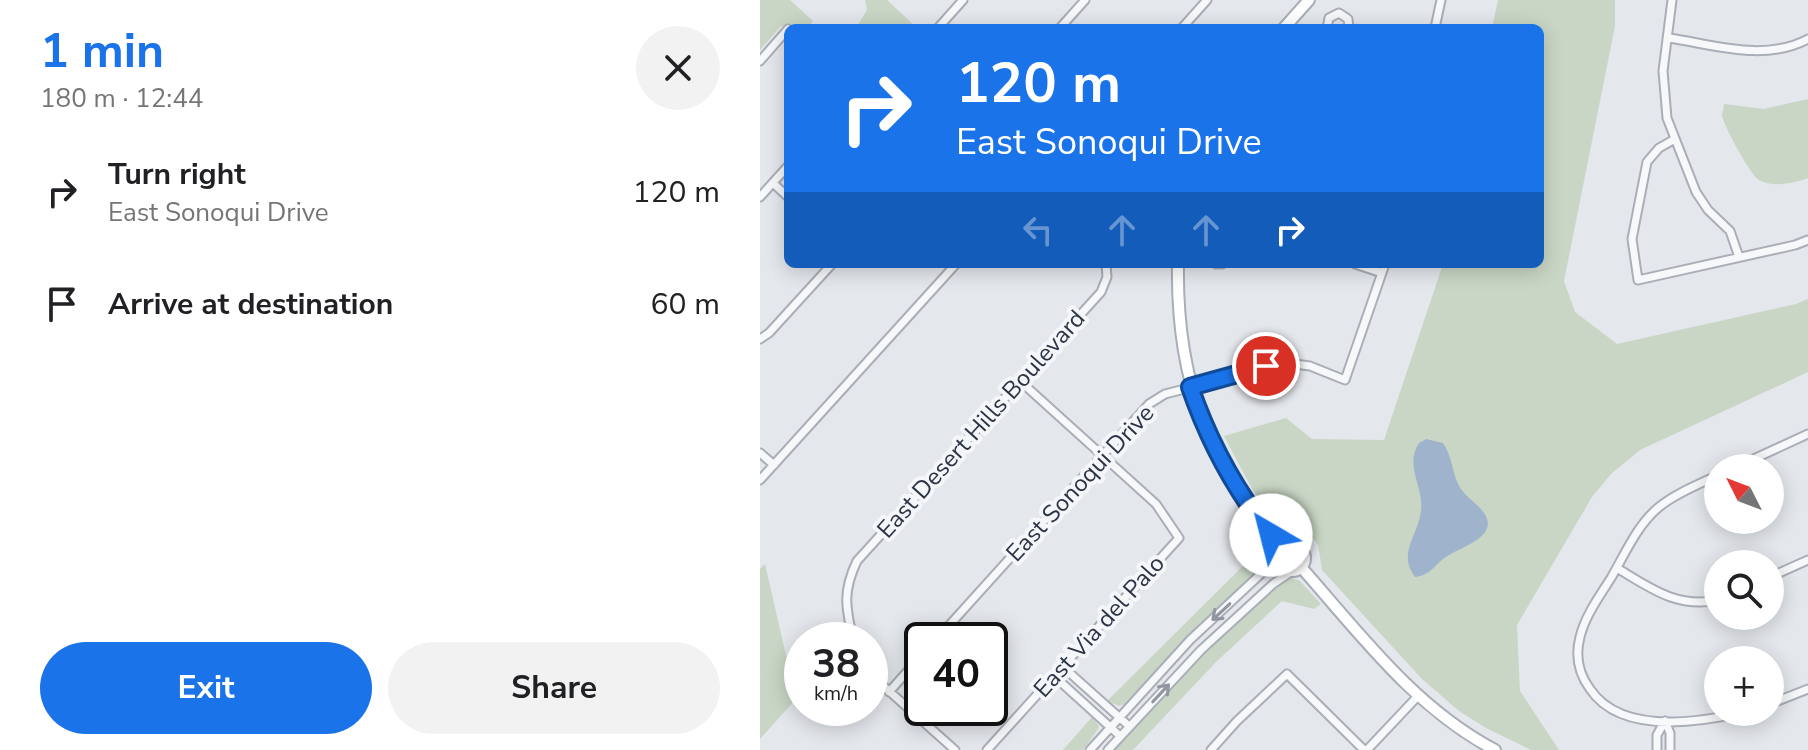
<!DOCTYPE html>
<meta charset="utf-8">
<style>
body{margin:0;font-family:"Nunito Sans",sans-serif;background:#f2f2f2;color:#202124;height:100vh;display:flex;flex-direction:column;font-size:30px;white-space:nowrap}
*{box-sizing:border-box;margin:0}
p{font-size:26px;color:#757577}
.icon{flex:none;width:44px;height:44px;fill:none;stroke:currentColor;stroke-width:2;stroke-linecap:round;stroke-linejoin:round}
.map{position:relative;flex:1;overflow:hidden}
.side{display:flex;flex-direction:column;background:#fff;width:760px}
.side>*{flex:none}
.top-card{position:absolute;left:24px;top:24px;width:760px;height:244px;border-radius:12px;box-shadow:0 4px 20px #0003;background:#1a73e8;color:#fff;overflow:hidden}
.needle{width:52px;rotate:312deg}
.controls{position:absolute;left:944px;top:454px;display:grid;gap:16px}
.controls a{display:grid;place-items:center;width:80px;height:80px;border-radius:50%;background:#fff;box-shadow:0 4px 20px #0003;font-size:40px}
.speed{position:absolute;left:24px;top:622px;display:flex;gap:16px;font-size:40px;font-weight:700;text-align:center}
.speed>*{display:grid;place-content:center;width:104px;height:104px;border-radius:50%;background:#fff;box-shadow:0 4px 20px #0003;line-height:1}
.speed small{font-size:20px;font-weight:400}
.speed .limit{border:4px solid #111;border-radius:12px;background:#fff;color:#111}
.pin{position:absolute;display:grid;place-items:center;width:68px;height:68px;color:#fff;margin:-34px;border:4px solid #fff;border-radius:50%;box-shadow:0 2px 8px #0007}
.me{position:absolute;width:88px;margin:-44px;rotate:323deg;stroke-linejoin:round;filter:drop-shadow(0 0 6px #0008)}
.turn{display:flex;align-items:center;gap:28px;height:168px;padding:0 40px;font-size:36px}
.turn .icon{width:104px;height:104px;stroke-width:2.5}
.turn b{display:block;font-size:56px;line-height:68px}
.lanes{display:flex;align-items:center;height:76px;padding:0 40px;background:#0003;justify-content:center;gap:40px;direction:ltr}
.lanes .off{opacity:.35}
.round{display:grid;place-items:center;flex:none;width:84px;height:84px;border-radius:42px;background:#f2f2f2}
.headline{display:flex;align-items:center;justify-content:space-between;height:136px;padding:0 40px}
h1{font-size:48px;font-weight:700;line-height:60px;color:#1a73e8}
.cta{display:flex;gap:16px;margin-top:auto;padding:16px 40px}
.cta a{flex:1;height:92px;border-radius:48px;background:#1a73e8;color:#fff;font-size:32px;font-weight:700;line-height:92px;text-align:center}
.cta a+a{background:#f2f2f2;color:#202124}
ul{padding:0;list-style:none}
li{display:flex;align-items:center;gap:24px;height:112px;padding:0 40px}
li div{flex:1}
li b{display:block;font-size:30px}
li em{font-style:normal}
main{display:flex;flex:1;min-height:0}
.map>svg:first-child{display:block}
</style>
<main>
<section class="side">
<div class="headline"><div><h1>1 min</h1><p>180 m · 12:44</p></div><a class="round"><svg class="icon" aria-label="close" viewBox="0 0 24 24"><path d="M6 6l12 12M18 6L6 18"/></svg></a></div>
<ul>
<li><svg class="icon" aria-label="right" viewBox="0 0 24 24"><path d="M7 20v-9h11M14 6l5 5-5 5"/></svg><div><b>Turn right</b><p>East Sonoqui Drive</p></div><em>120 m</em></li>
<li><svg class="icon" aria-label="arrive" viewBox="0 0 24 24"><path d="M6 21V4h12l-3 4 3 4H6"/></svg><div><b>Arrive at destination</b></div><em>60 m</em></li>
</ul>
<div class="cta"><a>Exit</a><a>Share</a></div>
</section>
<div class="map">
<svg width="1048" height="750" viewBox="0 0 1048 750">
<rect width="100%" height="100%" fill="#e4e7ec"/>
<path fill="#c9d6c5" d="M0 0H30L53 21 47 28 21 26 0 50Z
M105 0H127L156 27 96 28 107 10Z
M738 0H855V26L804 281 815 312 857 344 1036 304 1048 299V372L880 450 851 474 832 497 757 625 760 691 799 750H771L726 728 699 711 662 679 562 570 558 545 549 533 525 529 492 489 464 436 526 418 552 439 624 440 683 264H780V28H732Z
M1048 99V178C1034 183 1013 188 999 180 991 176 964 126 962 116 962 112 964 108 964 104L1004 109Z
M491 525 511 549 510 561 408 657 364 704 359 706 347 701 486 563 484 529Z
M5 564 36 699 0 739V569Z
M529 577 540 581 561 604 554 609 522 601 456 662 373 750H355L451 645Z
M332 717 339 726 338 729 323 750H303Z"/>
<path fill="#9fb4cc" d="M666 439 683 443C692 456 692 471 698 484 703 494 712 500 719 507 745 533 707 545 691 554 676 561 673 575 655 577 637 553 658 536 661 511 664 486 644 466 659 443Z"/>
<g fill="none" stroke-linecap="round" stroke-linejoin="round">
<g stroke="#a9aeb7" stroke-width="11">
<path id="street" d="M912 0 903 71 907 118 936 192 948 210 970 231 979 257
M178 28 203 0
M300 28 325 0
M422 28 447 0
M567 28 569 18 579 13 588 19 589 28
M675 28 681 0
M909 38C956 45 1004 62 1048 39
M0 61 28 29
M915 139 899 148 887 162 872 239 878 280 1035 245 1048 240
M13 183 28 197
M0 197 28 166
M456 264H462
M595 264 622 273
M0 339 9 333 72 264
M0 453 14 465
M974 468 1048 434
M958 475C938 485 916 493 899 507 877 525 865 554 851 578 839 597 825 616 820 637 815 656 819 674 830 689 861 735 937 723 984 712
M0 480 196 264
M857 568C890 588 918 609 958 600
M1010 577 1048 560
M93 640C86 608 82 592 97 561L341 292 347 277 346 264
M176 640 389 404 405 394 527 363 550 366 585 380 625 264
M303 667 369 726
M110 674 195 750
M294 676 360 736
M129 692 162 655
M1010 704 1048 689
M905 721 910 733V750
M227 750 419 538 396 504 260 381
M330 750 430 640 518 558
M348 750 441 650 513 584 532 571
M451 750 477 721 527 674 604 750
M607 750 658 696
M897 750V735L905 721"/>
</g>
<g stroke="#a9aeb7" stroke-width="14">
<path id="secondary" d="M524 28 549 0
M418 264C416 383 448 457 522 548
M519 558a13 13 0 1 1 26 0a13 13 0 1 1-26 0Z
M541 567C600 634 655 708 735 750"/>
</g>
<use href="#street" stroke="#f7f8fa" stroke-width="7"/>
<use href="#secondary" stroke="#fff" stroke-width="10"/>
</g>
<defs><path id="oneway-shaft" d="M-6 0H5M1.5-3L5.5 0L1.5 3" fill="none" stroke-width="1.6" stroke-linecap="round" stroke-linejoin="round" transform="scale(2)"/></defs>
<g stroke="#9196a0">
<use href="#oneway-shaft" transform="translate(461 612) rotate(137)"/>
<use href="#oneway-shaft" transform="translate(401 693) rotate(-47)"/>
</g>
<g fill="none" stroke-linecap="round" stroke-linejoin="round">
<g stroke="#114b97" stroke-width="20">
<path id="route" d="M506 366 430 387C449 442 474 489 511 535"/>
</g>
<use href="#route" stroke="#1a73e8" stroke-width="14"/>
</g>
<g text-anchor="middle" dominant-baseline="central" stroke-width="8" stroke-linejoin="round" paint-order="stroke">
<g font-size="24" fill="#2b3445" stroke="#f4f6f9">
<text transform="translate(221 424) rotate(-48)">East Desert Hills Boulevard</text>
<text transform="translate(320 483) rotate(-47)">East Sonoqui Drive</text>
<text transform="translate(339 626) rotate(-48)">East Via del Palo</text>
</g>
</g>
</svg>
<div class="controls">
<a><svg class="needle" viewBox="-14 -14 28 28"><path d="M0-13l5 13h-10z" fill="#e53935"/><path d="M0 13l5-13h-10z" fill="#757577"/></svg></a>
<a><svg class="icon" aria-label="search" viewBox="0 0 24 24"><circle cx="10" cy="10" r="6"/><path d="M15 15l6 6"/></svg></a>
<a>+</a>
</div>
<div class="speed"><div>38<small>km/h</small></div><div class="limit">40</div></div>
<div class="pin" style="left:506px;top:366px;background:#d93025"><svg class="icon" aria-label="arrive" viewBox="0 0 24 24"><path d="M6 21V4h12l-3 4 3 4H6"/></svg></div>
<svg class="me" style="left:511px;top:535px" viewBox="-20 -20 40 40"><circle r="19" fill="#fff"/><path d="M0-13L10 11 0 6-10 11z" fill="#1a73e8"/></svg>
<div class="top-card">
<div class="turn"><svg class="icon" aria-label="right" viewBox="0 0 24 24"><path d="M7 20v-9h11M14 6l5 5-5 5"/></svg><div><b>120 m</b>East Sonoqui Drive</div></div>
<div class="lanes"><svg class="icon off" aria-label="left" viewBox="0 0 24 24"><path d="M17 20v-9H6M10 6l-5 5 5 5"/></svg><svg class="icon off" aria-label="ahead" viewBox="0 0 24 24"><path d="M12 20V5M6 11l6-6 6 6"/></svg><svg class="icon off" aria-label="ahead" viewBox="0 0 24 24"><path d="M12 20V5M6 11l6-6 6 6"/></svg><svg class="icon" aria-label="right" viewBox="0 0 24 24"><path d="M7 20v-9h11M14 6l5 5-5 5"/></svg></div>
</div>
</div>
</main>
